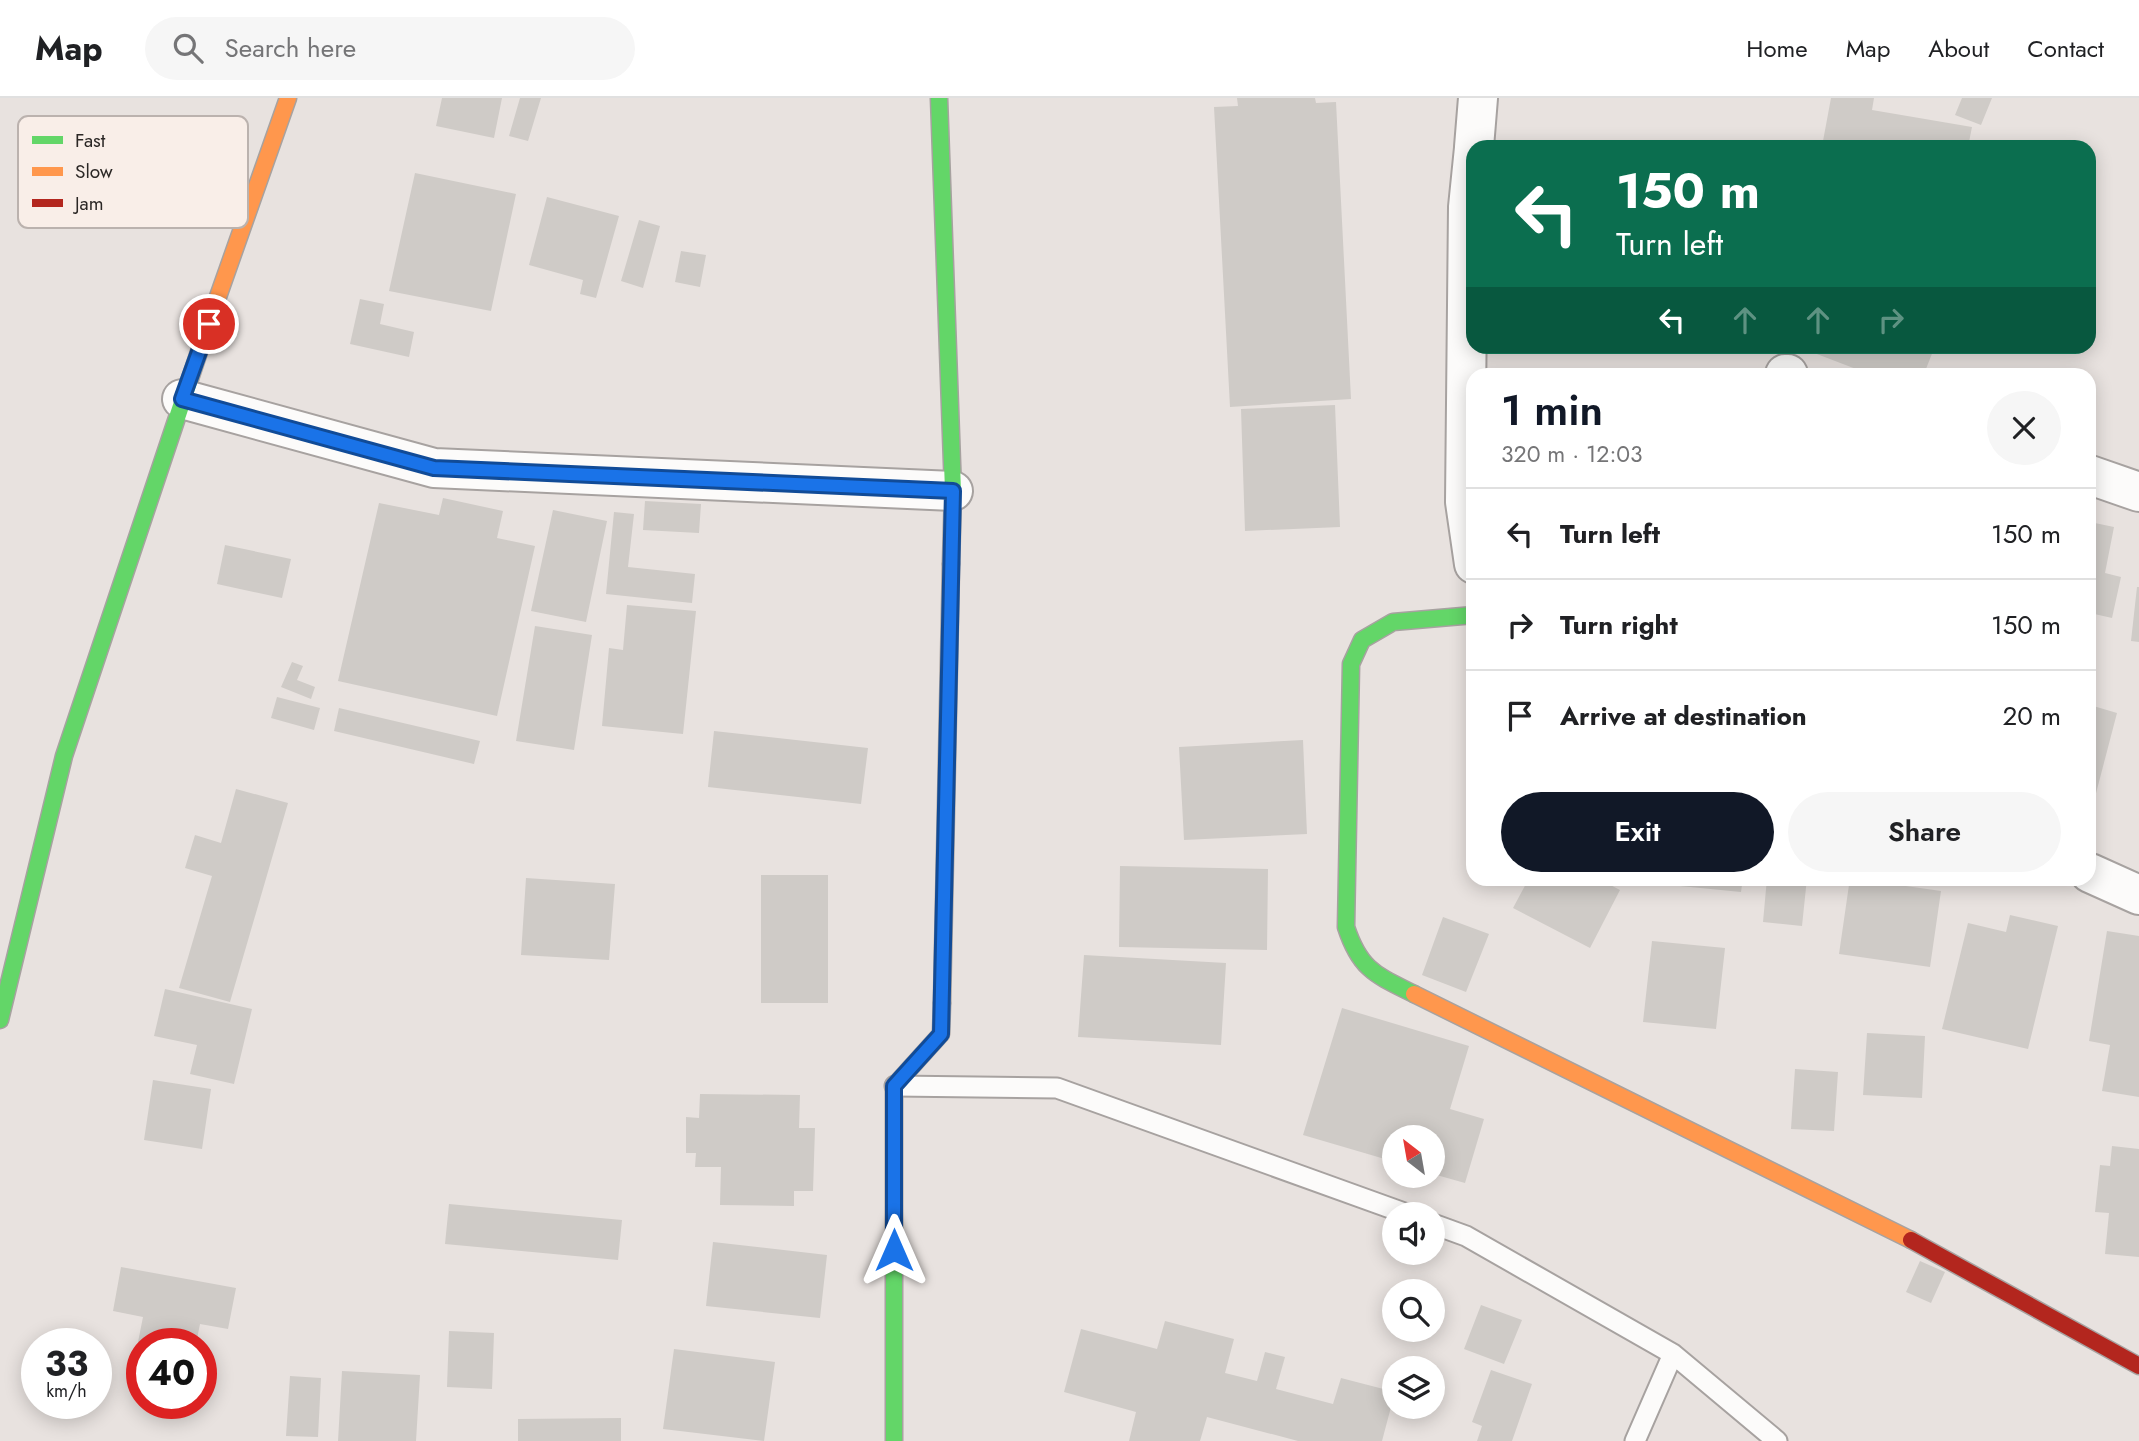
<!DOCTYPE html>
<meta charset="utf-8">
<style>
body{margin:0;font-family:Jost,sans-serif;background:#f6f6f6;color:#202124;height:100vh;display:flex;flex-direction:column;font-size:26px;white-space:nowrap}
*{box-sizing:border-box;margin:0}
p{font-size:23px;color:#757577}
.icon{flex:none;width:38px;height:38px;fill:none;stroke:currentColor;stroke-width:2;stroke-linecap:round;stroke-linejoin:round}
.map{position:relative;flex:1;overflow:hidden}
.drawer{position:absolute;left:1466px;top:270px;width:630px;height:518px;display:flex;flex-direction:column;background:#fff;border-radius:21px;box-shadow:0 4px 18px #0003}
.drawer>*{flex:none}
.guide{position:absolute;left:1466px;top:42px;width:630px;height:214px;border-radius:21px;box-shadow:0 4px 18px #0003;background:#0b6e4f;color:#fff;overflow:hidden}
.needle{width:46px;rotate:329deg}
.fabs{position:absolute;left:1382px;top:1027px;display:grid;gap:14px}
.fabs a{display:grid;place-items:center;width:63px;height:63px;border-radius:50%;background:#fff;box-shadow:0 4px 18px #0003;font-size:35px}
.speed{position:absolute;left:21px;top:1230px;display:flex;gap:14px;font-size:35px;font-weight:700;text-align:center}
.speed>*{display:grid;place-content:center;width:91px;height:91px;border-radius:50%;background:#fff;box-shadow:0 4px 18px #0003;line-height:1}
.speed small{font-size:18px;font-weight:400}
.speed .limit{border:10px solid #d22;background:#fff;color:#111}
.pin{position:absolute;display:grid;place-items:center;width:60px;height:60px;color:#fff;margin:-30px;border:4px solid #fff;border-radius:50%;box-shadow:0 2px 7px #0007}
.me{position:absolute;width:77px;margin:-38px;rotate:0deg;stroke-linejoin:round;filter:drop-shadow(0 0 5px #0008)}
.turn{display:flex;align-items:center;gap:24px;height:147px;padding:0 35px;font-size:32px}
.turn .icon{width:91px;height:91px;stroke-width:2.5}
.turn b{display:block;font-size:49px;line-height:60px}
.lanes{display:flex;align-items:center;height:66px;padding:0 35px;background:#0003;justify-content:center;gap:35px;direction:ltr}
.lanes .off{opacity:.35}
.round{display:grid;place-items:center;flex:none;width:74px;height:74px;border-radius:37px;background:#f6f6f6}
.head{display:flex;align-items:center;justify-content:space-between;height:119px;padding:0 35px}
h1{font-size:42px;font-weight:600;line-height:52px;color:#111827}
.primary-button{display:flex;gap:14px;margin-top:auto;padding:14px 35px}
.primary-button a{flex:1;height:80px;border-radius:42px;background:#111827;color:#fff;font-size:28px;font-weight:600;line-height:80px;text-align:center}
.primary-button a+a{background:#f6f6f6;color:#202124}
ul{padding:0;list-style:none}
li{display:flex;align-items:center;gap:21px;height:91px;padding:0 35px;border-top:2px solid #e0e0e0}
li div{flex:1}
li b{display:block;font-size:26px}
li em{font-style:normal}
header{display:flex;align-items:center;gap:42px;box-sizing:border-box;height:98px;padding:0 35px;background:#fff;border-bottom:2px solid #e0e0e0}
header strong{font-size:33px}
nav{display:flex;gap:38px;margin-inline-start:auto;font-size:24px}
.search{width:490px;height:63px;background:#f6f6f6;display:flex;align-items:center;gap:18px;box-sizing:border-box;padding:0 24px;border-radius:38px;color:#757577;font-size:26px}
.map>svg:first-child{display:block}
</style>
<header>
<strong>Map</strong>
<div class="search"><svg class="icon" aria-label="search" viewBox="0 0 24 24"><circle cx="10" cy="10" r="6"/><path d="M15 15l6 6"/></svg>Search here</div>
<nav><a>Home</a><a>Map</a><a>About</a><a>Contact</a></nav>
</header>
<div class="map">
<svg width="2139" height="1343" viewBox="0 0 2139 1343">
<rect width="100%" height="100%" fill="#e8e2df"/>
<path fill="#cfcbc7" d="M442 0H502L494 40 436 28Z
M520 0H541L528 43 509 38Z
M1237 0H1315L1316 5 1336 4 1351 301 1230 309 1214 9 1238 8Z
M1831 0H1874L1872 12 1972 29 1968 49H1859L1823 43Z
M1962 0H1992L1981 27 1955 17Z
M415 75 516 96 491 213 389 193Z
M547 99 619 118 596 200 580 196 583 182 529 167Z
M639 122 660 128 643 190 621 183Z
M681 153 706 157 700 189 675 184Z
M360 201 384 206 380 226 414 234 409 259 350 246Z
M1796 248H1935L1924 276H1869Z
M1335 307 1340 429 1245 433 1241 311Z
M443 400 503 413 497 440 535 448 497 618 338 583 379 405 439 417Z
M645 403 701 406 699 435 643 432Z
M553 412 607 423 586 524 531 513Z
M614 414 634 416 628 469 695 476 692 505 606 496Z
M2090 424 2114 429 2105 475 2121 479 2112 520 2090 515Z
M225 447 291 461 282 500 217 486Z
M2137 489H2139V544L2131 543Z
M627 507 696 513 683 636 602 628 609 550 623 552Z
M535 528 592 537 574 652 516 643Z
M292 564 303 568 297 582 315 589 311 601 281 589Z
M277 599 320 610 314 632 271 620Z
M2090 607 2117 615 2094 703 2090 702Z
M339 610 480 643 474 666 334 633Z
M714 633 868 650 861 706 708 689Z
M1303 642 1307 736 1184 742 1179 649Z
M236 691 288 705 230 904 179 890 212 778 185 770 195 737 221 745Z
M1120 768 1268 771 1267 852 1119 849Z
M761 777H828V905H761Z
M526 780 615 786 609 862 521 857Z
M1529 780H1597L1620 792 1590 850 1513 810Z
M1680 780H1743L1741 794 1680 788Z
M1767 780H1807L1802 828 1763 824Z
M1850 780 1941 793 1930 869 1839 856Z
M2010 817 2058 828 2028 951 1942 931 1968 825 2006 834Z
M1443 819 1489 836 1466 894 1422 877Z
M2107 833 2139 838V999L2102 993 2110 947 2089 943Z
M1652 843 1725 850 1716 931 1643 924Z
M1084 857 1226 865 1221 947 1078 939Z
M165 891 252 911 234 986 190 976 197 947 154 938Z
M1342 910 1469 948 1450 1011 1484 1021 1465 1085 1433 1076V1040H1395V1064L1303 1037Z
M1867 935 1925 938 1922 1000 1863 997Z
M1795 971 1838 974 1834 1033 1791 1031Z
M153 982 211 991 202 1051 144 1042Z
M700 996 800 997 799 1030H815L813 1093H794V1108L720 1107 721 1069H695L696 1055H686V1019L699 1020Z
M2112 1048 2139 1051V1159L2105 1156 2109 1115 2095 1114 2100 1067 2110 1068Z
M449 1106 622 1122 618 1162 445 1146Z
M713 1144 827 1157 820 1220 706 1208Z
M1920 1163 1945 1174 1931 1205 1906 1194Z
M121 1169 236 1190 228 1231 200 1226 196 1246H142V1261L135 1259 143 1219 113 1213Z
M1481 1207 1522 1222 1504 1266 1464 1251Z
M1165 1223 1234 1241 1225 1275 1257 1283 1265 1254 1285 1259 1276 1291 1333 1306 1341 1280 1395 1294 1382 1343H1298L1207 1319 1200 1343H1129L1136 1314 1064 1294 1081 1231 1157 1251Z
M449 1233 494 1235 492 1291 447 1289Z
M674 1251 775 1264 764 1343 663 1331Z
M1491 1272 1532 1286 1512 1343H1477L1482 1328 1472 1324Z
M342 1273 420 1277 416 1343H338Z
M290 1278 321 1280 318 1339 286 1338Z
M621 1320V1343H518V1321Z"/>
<g fill="none" stroke-linecap="round" stroke-linejoin="round">
<g stroke="#a7a2a0" stroke-width="23">
<path id="lane" d="M895 988 1057 990 1407 1116
M1433 1126 1466 1138 1673 1256 1777 1343
M1635 1343 1673 1256"/>
</g>
<g stroke="#a7a2a0" stroke-width="42">
<path id="street" d="M1474 49 1478 0
M1474 50 1468 109 1465 404 1474 466
M1785 276H1788
M182 301 434 370 953 393
M2090 377 2139 394
M2090 775 2139 797"/>
</g>
<g stroke="#a7a2a0" stroke-width="19">
<path id="fast" d="M939 0 953 393 951 466
M1414 896C1376 877 1360 872 1346 829L1351 566 1362 542 1393 524 1474 517
M0 922 64 658 207 230
M894 1343V988L941 936 942 905"/>
</g>
<g stroke="#a7a2a0" stroke-width="19">
<path id="slow" d="M207 230 288 0
M1414 896 1911 1142
M942 905 951 466"/>
</g>
<g stroke="#a7a2a0" stroke-width="19">
<path id="jam" d="M1911 1142 2139 1268"/>
</g>
<use href="#lane" stroke="#fcfbfa" stroke-width="19"/>
<use href="#street" stroke="#fcfbfa" stroke-width="38"/>
<use href="#fast" stroke="#63d668" stroke-width="16"/>
<use href="#slow" stroke="#ff974d" stroke-width="16"/>
<use href="#jam" stroke="#b3261e" stroke-width="16"/>
</g>
<g fill="none" stroke-linecap="round" stroke-linejoin="round">
<g stroke="#114b97" stroke-width="18">
<path id="route" d="M209 226 182 301 434 370 953 393 941 936 894 988V1152"/>
</g>
<use href="#route" stroke="#1a73e8" stroke-width="12"/>
</g>
<rect x="18" y="18" width="230" height="112" rx="10" fill="#f9eee8" stroke="#bbb2ae" stroke-width="2"/>
<rect x="32" y="38" width="31" height="8" fill="#63d668"/>
<rect x="32" y="69" width="31" height="9" fill="#ff974d"/>
<rect x="32" y="101" width="31" height="8" fill="#b3261e"/>
<g font-size="19" fill="#2b2725">
<text x="75" y="49">Fast</text>
<text x="75" y="80">Slow</text>
<text x="75" y="112">Jam</text>
</g>
</svg>
<div class="fabs">
<a><svg class="needle" viewBox="-14 -14 28 28"><path d="M0-13l5 13h-10z" fill="#e53935"/><path d="M0 13l5-13h-10z" fill="#757577"/></svg></a>
<a><svg class="icon" aria-label="sound" viewBox="0 0 24 24"><path d="M4 9h4l5-4v14l-5-4H4zM17 9q2 3 0 6"/></svg></a>
<a><svg class="icon" aria-label="search" viewBox="0 0 24 24"><circle cx="10" cy="10" r="6"/><path d="M15 15l6 6"/></svg></a>
<a><svg class="icon" aria-label="layers" viewBox="0 0 24 24"><path d="M12 4l9 5-9 5-9-5zM3 14l9 5 9-5"/></svg></a>
</div>
<div class="speed"><div>33<small>km/h</small></div><div class="limit">40</div></div>
<div class="pin" style="left:209px;top:226px;background:#d93025"><svg class="icon" aria-label="arrive" viewBox="0 0 24 24"><path d="M6 21V4h12l-3 4 3 4H6"/></svg></div>
<svg class="me" style="left:894px;top:1152px" viewBox="-20 -20 40 40"><path d="M0-17L14 15 0 8-14 15z" fill="#1a73e8" stroke="#fff" stroke-width="4"/></svg>
<div class="guide">
<div class="turn"><svg class="icon" aria-label="left" viewBox="0 0 24 24"><path d="M17 20v-9H6M10 6l-5 5 5 5"/></svg><div><b>150 m</b>Turn left</div></div>
<div class="lanes"><svg class="icon" aria-label="left" viewBox="0 0 24 24"><path d="M17 20v-9H6M10 6l-5 5 5 5"/></svg><svg class="icon off" aria-label="ahead" viewBox="0 0 24 24"><path d="M12 20V5M6 11l6-6 6 6"/></svg><svg class="icon off" aria-label="ahead" viewBox="0 0 24 24"><path d="M12 20V5M6 11l6-6 6 6"/></svg><svg class="icon off" aria-label="right" viewBox="0 0 24 24"><path d="M7 20v-9h11M14 6l5 5-5 5"/></svg></div>
</div>
<section class="drawer">
<div class="head"><div><h1>1 min</h1><p>320 m · 12:03</p></div><a class="round"><svg class="icon" aria-label="close" viewBox="0 0 24 24"><path d="M6 6l12 12M18 6L6 18"/></svg></a></div>
<ul>
<li><svg class="icon" aria-label="left" viewBox="0 0 24 24"><path d="M17 20v-9H6M10 6l-5 5 5 5"/></svg><div><b>Turn left</b></div><em>150 m</em></li>
<li><svg class="icon" aria-label="right" viewBox="0 0 24 24"><path d="M7 20v-9h11M14 6l5 5-5 5"/></svg><div><b>Turn right</b></div><em>150 m</em></li>
<li><svg class="icon" aria-label="arrive" viewBox="0 0 24 24"><path d="M6 21V4h12l-3 4 3 4H6"/></svg><div><b>Arrive at destination</b></div><em>20 m</em></li>
</ul>
<div class="primary-button"><a>Exit</a><a>Share</a></div>
</section>
</div>
